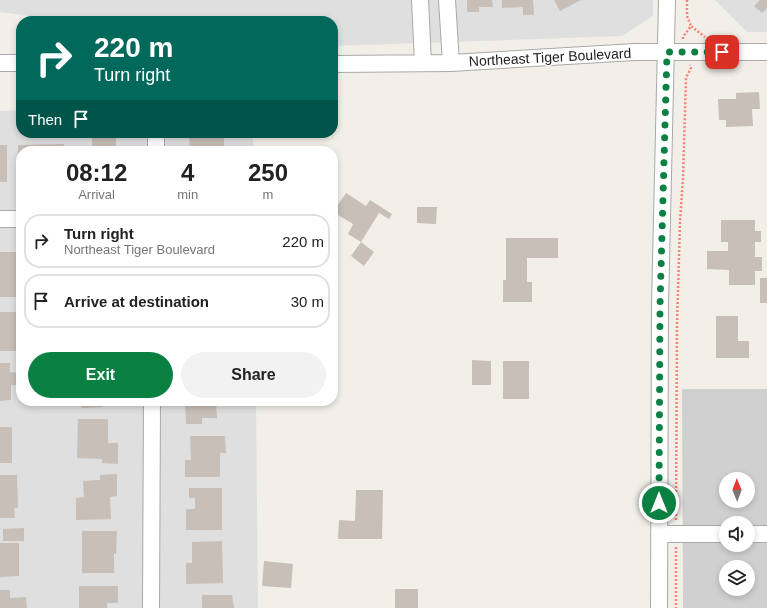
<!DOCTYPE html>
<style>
body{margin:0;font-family:Helvetica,sans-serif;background:#f2f2f2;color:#222;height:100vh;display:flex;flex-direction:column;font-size:15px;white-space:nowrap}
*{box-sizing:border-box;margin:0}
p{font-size:13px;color:#767676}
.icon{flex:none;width:22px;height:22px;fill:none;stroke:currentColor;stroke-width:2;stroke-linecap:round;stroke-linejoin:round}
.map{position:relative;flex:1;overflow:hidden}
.details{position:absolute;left:16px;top:146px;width:322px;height:260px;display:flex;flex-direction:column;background:#fff;border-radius:16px;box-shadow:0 2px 6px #0003}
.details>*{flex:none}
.hud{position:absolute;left:16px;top:16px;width:322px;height:122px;border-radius:16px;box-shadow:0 2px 6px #0003;background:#00695c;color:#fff;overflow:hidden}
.needle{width:26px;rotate:359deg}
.tools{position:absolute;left:719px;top:472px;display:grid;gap:8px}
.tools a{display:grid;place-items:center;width:36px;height:36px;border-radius:50%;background:#fff;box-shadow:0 2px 6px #0003;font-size:20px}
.pin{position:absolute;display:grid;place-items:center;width:34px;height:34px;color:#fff;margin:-17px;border-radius:8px;box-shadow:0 2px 6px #0006}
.me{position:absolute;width:44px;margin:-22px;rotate:0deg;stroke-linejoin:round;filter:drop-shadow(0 0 3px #0008)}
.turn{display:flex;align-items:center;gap:14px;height:84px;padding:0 12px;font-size:18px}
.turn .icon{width:52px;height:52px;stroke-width:2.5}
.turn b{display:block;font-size:28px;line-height:34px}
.then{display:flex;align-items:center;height:38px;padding:0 12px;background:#0003;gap:8px;font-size:15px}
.eta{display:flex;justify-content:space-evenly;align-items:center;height:68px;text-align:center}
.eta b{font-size:24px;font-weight:700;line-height:28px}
.primary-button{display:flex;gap:8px;margin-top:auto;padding:8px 12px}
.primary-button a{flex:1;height:46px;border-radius:24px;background:#0b8043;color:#fff;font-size:16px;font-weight:700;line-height:46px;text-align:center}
.primary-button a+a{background:#f2f2f2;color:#222}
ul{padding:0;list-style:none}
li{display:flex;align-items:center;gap:12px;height:54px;margin:0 8px 6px;padding:0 4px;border:2px solid #e0e0e0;border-radius:16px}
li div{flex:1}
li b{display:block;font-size:15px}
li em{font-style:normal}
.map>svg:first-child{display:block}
</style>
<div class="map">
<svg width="767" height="608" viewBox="0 0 767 608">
<rect width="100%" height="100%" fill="#f2efe9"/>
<path fill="#e0dfdf" d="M0 0H653V16L622 36 333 46V21H68L0 12Z
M715 0H767V32H747Z
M21 110V133H253V151H21V401H256L258 608H0V111Z"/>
<path fill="#d0d0d0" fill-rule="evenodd" d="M682 389H767V608H683ZM726 479H748V501H726ZM726 523H748V545H726ZM726 567H748V589H726Z"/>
<path fill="#c7bfb8" d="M467 0H492L493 7H479V12H467Z
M502 0H533L534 15H523V7L502 8Z
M554 0H581L560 11Z
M760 0H767V8L762 13 754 6Z
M759 92 760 109H752L753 126 726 127V120H719L718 99H736V93Z
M189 133H224V151H190Z
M92 134H116V151H92Z
M64 144V151H21V182H19L18 145Z
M0 145H7V182H0Z
M346 193 366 206 370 200 392 214 389 219 379 213 361 242 348 234 353 224 333 212Z
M417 207H437L436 224 417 223Z
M721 220H755V231H761V242H755V257H762V271H755V285H729V270L707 269V251H728V242H721Z
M506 238H558V258H527V282H532V302H503V280H506Z
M361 242 374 252 364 266 351 256Z
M0 252H21V297H0Z
M760 278H767V303H760Z
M0 312H20V351H0Z
M716 316H738V341H749V358H716Z
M472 360 491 361V385H472Z
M503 361H529V399H503Z
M0 363H10V372L19 373V385H11V400L0 401Z
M82 401H103V407L82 408Z
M190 401H216L217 418H202V424H186L185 403H190Z
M78 419H108V443H118V464L102 463V459L77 458Z
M0 427H12V463H0Z
M190 436H225L226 453H220V477H185V460H191Z
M117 474V496L110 497 111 519 76 520V498L84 497 83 481 100 480V475Z
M0 475H17L18 508H14L15 518H0Z
M189 488H222V530H186V509H195V498H189Z
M356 490H383L382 539H338L339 520 355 521Z
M24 528V541H3V529Z
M82 531H117L116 554 114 553V573H82Z
M222 541 223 583 186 584V563H192V542Z
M0 543H19V576L0 577Z
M264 561 293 564 291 588 262 586Z
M79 586H118V603H107V608H79Z
M395 589H418V608H395Z
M0 590H10V598L26 597 27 608H0Z
M202 595H232L234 608H202Z"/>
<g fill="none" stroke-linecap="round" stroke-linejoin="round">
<g stroke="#a9a9a9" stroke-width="18">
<path id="minor" d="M420 0 423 63
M447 0 451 63
M0 63H21
M333 64 451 63 635 52H767
M156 151V133
M0 219H21
M659 534H726
M748 534H767
M151 608 152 401
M659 608 660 306 667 0"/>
</g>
<path stroke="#fa8072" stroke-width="2.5" stroke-dasharray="2 2" stroke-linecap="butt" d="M687 0V16L691 26
M683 39V37L691 26 705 37
M676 520 677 324 680 222 683 178 686 78 691 68 690 65
M676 547V608"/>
<use href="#minor" stroke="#fff" stroke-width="16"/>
</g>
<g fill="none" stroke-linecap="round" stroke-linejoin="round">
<path stroke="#0b8043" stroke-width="7" stroke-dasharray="0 12.6" d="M659 503 660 306 667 52H722"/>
</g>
<g text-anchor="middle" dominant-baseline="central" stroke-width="3" stroke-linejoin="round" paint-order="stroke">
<g font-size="14" fill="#222" stroke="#fff">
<text transform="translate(550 57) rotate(-3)">Northeast Tiger Boulevard</text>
</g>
</g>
</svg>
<div class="tools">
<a><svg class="needle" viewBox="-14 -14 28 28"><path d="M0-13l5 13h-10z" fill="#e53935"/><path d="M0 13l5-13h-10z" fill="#767676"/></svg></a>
<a><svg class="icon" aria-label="sound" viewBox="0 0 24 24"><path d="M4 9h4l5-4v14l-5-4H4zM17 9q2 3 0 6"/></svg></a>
<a><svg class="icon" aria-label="layers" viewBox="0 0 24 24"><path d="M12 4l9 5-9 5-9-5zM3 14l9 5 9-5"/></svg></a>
</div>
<div class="pin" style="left:722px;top:52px;background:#d93025"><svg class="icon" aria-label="arrive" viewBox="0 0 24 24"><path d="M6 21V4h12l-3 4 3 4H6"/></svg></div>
<svg class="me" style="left:659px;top:503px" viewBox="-20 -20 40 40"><circle r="17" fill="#0b8043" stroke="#fff" stroke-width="3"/><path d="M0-11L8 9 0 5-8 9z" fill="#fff"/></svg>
<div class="hud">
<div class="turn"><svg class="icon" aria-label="right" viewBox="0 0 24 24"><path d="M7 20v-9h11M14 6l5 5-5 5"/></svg><div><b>220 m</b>Turn right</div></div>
<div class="then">Then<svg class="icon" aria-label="arrive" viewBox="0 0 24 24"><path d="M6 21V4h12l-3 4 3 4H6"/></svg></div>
</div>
<section class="details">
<div class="eta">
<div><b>08:12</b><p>Arrival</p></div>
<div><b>4</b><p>min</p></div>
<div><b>250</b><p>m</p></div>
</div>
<ul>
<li><svg class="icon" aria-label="right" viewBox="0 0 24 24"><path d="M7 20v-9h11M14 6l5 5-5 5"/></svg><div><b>Turn right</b><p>Northeast Tiger Boulevard</p></div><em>220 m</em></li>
<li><svg class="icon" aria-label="arrive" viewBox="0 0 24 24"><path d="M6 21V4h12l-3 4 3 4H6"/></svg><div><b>Arrive at destination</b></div><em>30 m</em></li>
</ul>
<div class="primary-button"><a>Exit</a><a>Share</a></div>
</section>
</div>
